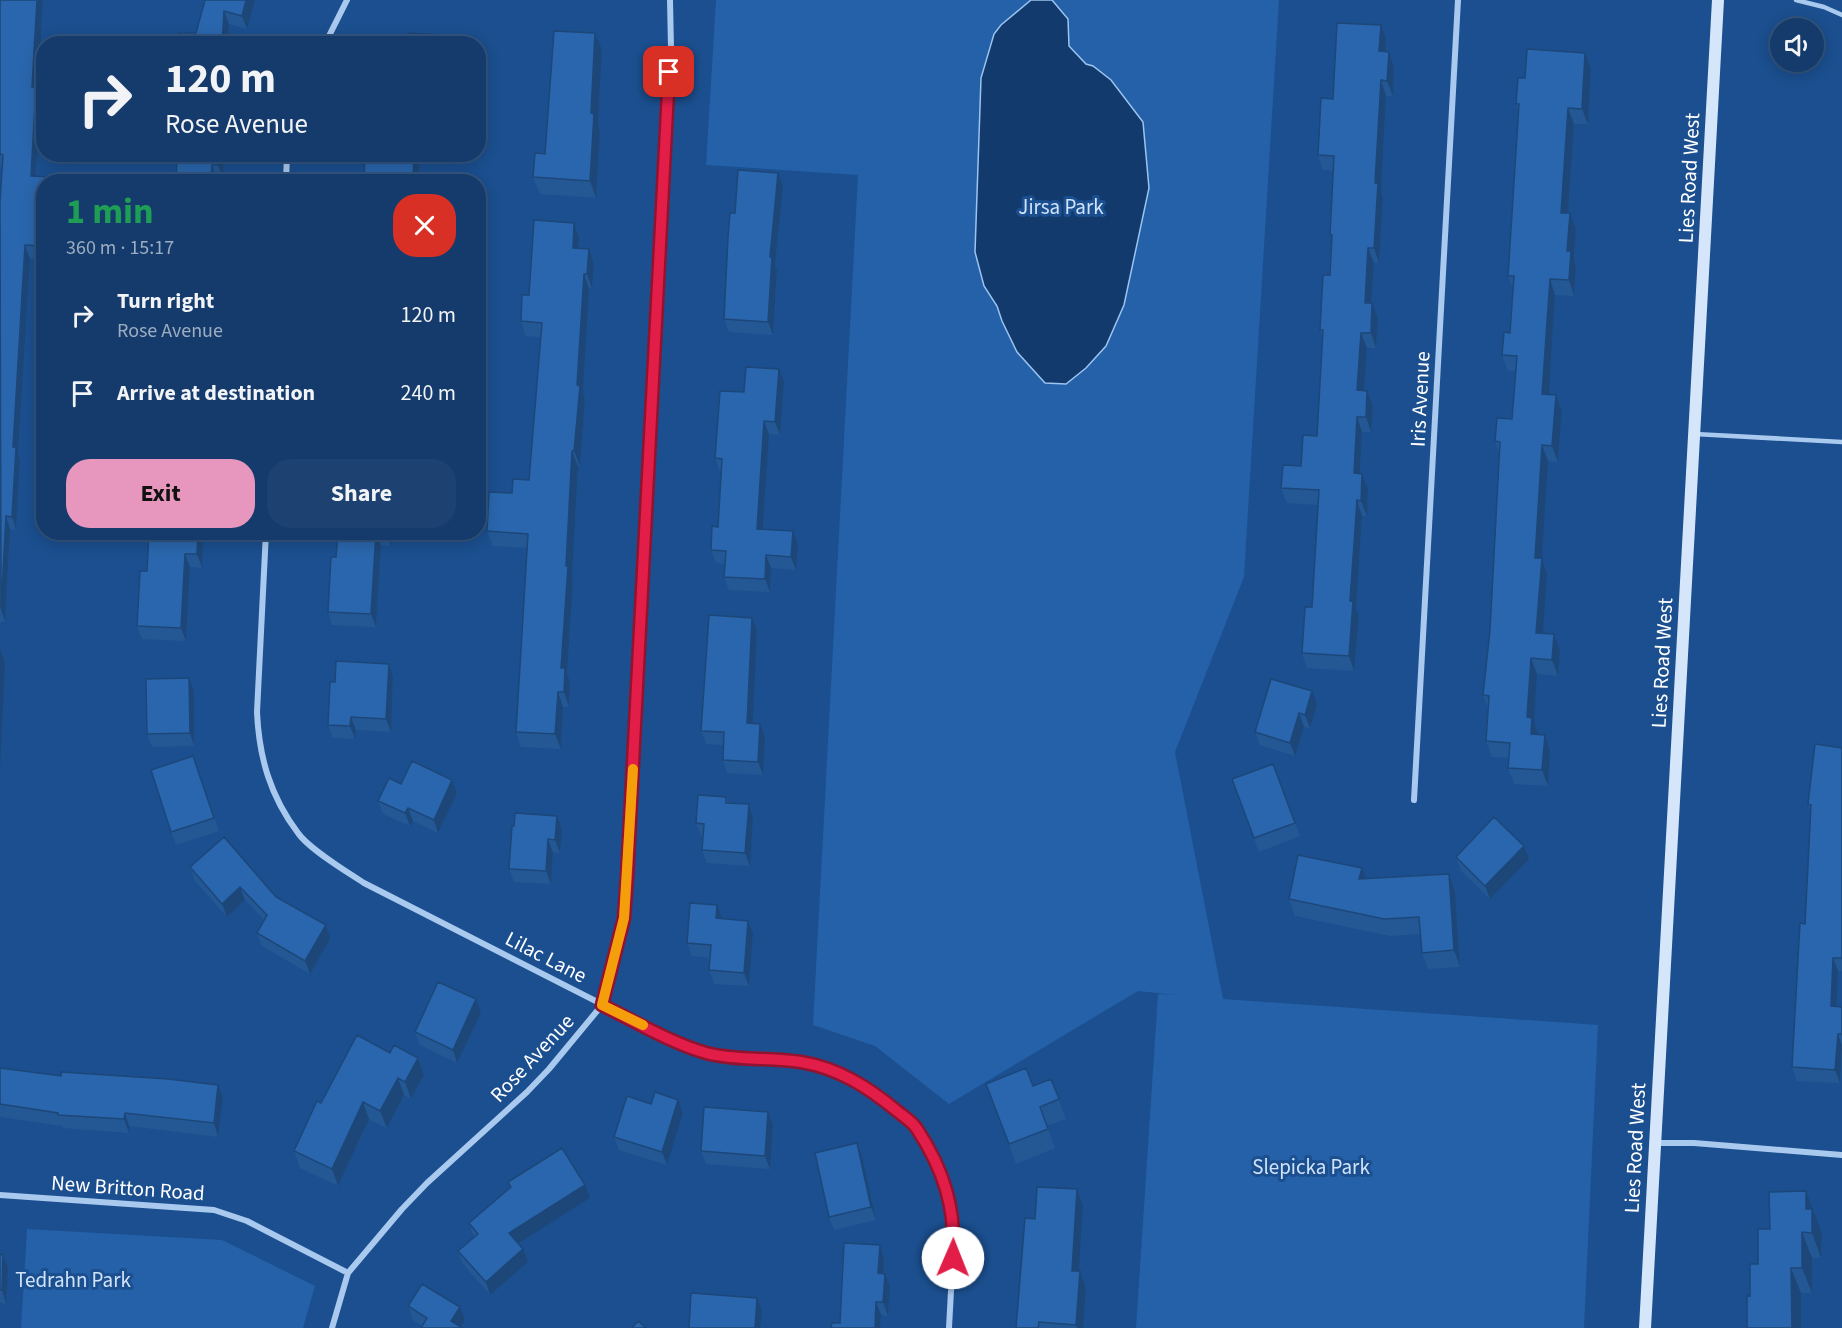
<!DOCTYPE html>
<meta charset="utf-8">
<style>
body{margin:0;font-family:"Source Sans 3",sans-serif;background:#1d4271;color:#f1f3f6;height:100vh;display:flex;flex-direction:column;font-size:22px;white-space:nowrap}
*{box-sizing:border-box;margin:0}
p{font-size:20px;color:#9dadc1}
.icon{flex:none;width:33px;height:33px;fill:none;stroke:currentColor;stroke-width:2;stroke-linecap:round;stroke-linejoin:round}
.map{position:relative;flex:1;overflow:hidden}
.panel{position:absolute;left:36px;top:174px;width:450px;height:366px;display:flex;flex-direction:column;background:#143b6b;border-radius:24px;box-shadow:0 3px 15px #0003,0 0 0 2px #33557e}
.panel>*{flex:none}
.hud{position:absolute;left:36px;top:36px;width:450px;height:126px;border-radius:24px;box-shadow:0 3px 15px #0003,0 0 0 2px #33557e;background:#143b6b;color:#f1f3f6;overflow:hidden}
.buttons{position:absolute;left:1770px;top:18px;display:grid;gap:12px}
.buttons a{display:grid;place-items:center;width:54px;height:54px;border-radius:50%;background:#143b6b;box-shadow:0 3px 15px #0003,0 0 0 2px #33557e;font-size:30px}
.pin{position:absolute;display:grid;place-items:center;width:51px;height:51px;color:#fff;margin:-26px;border-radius:12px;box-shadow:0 3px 9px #0006}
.me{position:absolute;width:66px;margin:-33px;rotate:1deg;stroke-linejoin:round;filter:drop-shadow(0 0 4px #0008)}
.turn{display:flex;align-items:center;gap:21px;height:126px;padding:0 30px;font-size:27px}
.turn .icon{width:78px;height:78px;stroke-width:2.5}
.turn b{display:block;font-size:42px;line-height:51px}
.round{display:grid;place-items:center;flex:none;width:63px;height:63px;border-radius:24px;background:#1d4271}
.headline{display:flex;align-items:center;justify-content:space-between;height:102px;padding:0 30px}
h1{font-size:36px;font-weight:700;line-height:45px;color:#1e9e55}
.primary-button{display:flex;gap:12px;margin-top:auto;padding:12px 30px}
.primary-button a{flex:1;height:69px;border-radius:24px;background:#e797bd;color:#111;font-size:24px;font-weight:700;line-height:69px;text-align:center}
.primary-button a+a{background:#1d4271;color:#f1f3f6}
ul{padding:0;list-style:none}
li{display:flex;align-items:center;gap:18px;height:78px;padding:0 30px}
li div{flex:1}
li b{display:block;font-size:22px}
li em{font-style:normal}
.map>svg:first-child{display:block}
</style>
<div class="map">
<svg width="1842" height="1328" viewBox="0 0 1842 1328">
<rect width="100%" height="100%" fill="#1b4f8f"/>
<path fill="#2461a8" d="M716 0H1279L1244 577 1175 752 1223 999 1598 1025 1584 1328H1136L1158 994 1176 995 1138 991 949 1104 875 1046 813 1025 858 175 706 165Z
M27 1229 222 1240 315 1286 303 1328H21Z"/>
<path fill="#123a6d" stroke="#9cc4f0" stroke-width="1.5" d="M1031 0H1052L1068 19 1069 46 1086 64 1093 66 1111 80 1143 122 1149 188 1124 305 1106 346 1086 368 1066 384 1045 383 1017 352 1002 321 997 306 984 286 975 252 981 78 994 34 1001 25Z"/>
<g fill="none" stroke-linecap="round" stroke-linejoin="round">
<path stroke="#a9c9ee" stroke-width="4.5" d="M1796 0 1824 7 1842 15
M1695 434 1842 442"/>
<path stroke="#a9c9ee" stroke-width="6" d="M325 44 347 0
M286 182 287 154
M266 532 257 712C259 757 270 796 298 833 309 849 347 872 364 883L680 1044 707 1053 731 1057 800 1062 826 1068 844 1075 873 1091 916 1127 941 1174 952 1212 954 1235 949 1328
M1414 800 1458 0
M1655 1143H1694L1842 1155
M0 1195 214 1210 247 1221 348 1273
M332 1328 348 1273 402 1209 427 1183 527 1092 549 1069 602 1005 624 918 627 878 671 48 670 0"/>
<path stroke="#d6e6fa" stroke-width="12" d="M1645 1328 1718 0"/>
</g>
<path fill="#245895" d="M0 0H43L38 92 40 100 36 176 44 182V259H30L18 454 20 460 16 530 10 529 5 622H0V202L2 167H0Z
M205 0H255L247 29 229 24 228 44H179L196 33Z
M1386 40V51L1389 52 1394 67 1393 96H1386L1381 191 1383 198 1379 263H1374L1371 303 1378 319 1376 348H1367L1364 390 1373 406 1371 432H1362L1360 474H1362L1368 489 1367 516H1362L1356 609 1359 616 1354 671 1307 668 1302 653 1312 607 1318 505 1287 503 1281 488 1301 466 1317 436 1323 338 1320 330 1330 275 1332 240 1330 235 1334 171 1323 170 1318 155 1333 99Z
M602 50 598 123 600 131 596 198 540 194 533 177Z
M1585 53 1591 69 1588 124H1574L1568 213 1576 229 1574 259 1576 267 1574 296 1555 295 1549 395H1556L1562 411 1558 462 1548 461 1542 559 1547 574 1543 634H1554L1560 650 1558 676 1537 674 1534 722 1538 734 1550 751 1548 786 1514 784 1508 768 1509 758 1492 757 1486 741 1488 709 1483 695 1490 630 1499 452 1495 441 1512 419 1516 371H1508L1502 355 1510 333 1513 290 1508 276 1518 111 1516 104 1525 78Z
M177 154H224L223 178H216Z
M365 154H420L418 182H364Z
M783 187 775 265 777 270 773 335 729 332 724 319 735 213Z
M574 223 579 238V249H589L594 264 592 289 589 288 583 393 585 400 580 466H578L572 577 573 581 567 673 570 683 569 707H563L561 749 521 747 516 732 527 548 493 546 487 531 512 493 529 480 541 337 526 336 521 321 529 295Z
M784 382 780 435 769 434 763 529 798 545 796 570 771 568 770 592 729 590 724 577 725 564 716 563 711 550 718 527 722 472H720L715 458 744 392Z
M149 532H204L202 568 190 567 186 641 142 639 137 626 147 571Z
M338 532H392L391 546 381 545 376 627 332 625 328 612 336 557Z
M757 631 752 724 765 737 763 775 727 773 723 760V745L706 744 701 731Z
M389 664 393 677 391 732 356 730 355 739 333 738 328 725 335 682Z
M194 691V746L152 747 147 734Z
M1317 704 1310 728 1304 727 1295 756 1260 745 1255 732Z
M1842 748V971H1838L1836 1006 1842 1007V1055L1840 1083 1797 1081 1792 1067 1805 924 1811 812 1808 804Z
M193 756 219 831 176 845 171 832Z
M1273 764 1300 836 1259 852 1232 779Z
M452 780 457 793 438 833 413 821 410 826 383 814 378 801 401 784Z
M726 797 729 803 749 804 753 818 750 866 707 863 702 850 703 836H701L696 823Z
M557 816 562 829 560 853 553 852 551 884 514 882 509 869 514 826Z
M1456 857 1529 859 1490 899 1461 871Z
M190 867 276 897 330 939 310 974 262 946 257 933 264 920 245 900 227 917 195 881Z
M1449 874 1455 891 1460 967 1428 969 1422 953 1420 934 1390 936 1295 916 1289 899 1366 879Z
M722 919 753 934 749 986 714 984 709 970 710 958 692 956 687 943Z
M481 1013 457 1063 420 1045 415 1032Z
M390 1053 418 1058 424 1075 411 1099 404 1095 387 1128 369 1119 338 1186 300 1168 294 1151Z
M0 1068 223 1098 218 1137 129 1126V1133L63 1128 62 1126 0 1117Z
M1051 1079 1066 1119 1047 1126 1055 1148 1016 1164 986 1084 1033 1086Z
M683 1113 667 1165 619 1150 614 1137Z
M773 1125 770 1169 706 1164 701 1151Z
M857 1143 862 1156 876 1220 834 1230 829 1217Z
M508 1182 590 1198 518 1243 523 1249 528 1262 490 1295 463 1264 458 1251 474 1237 469 1223 510 1188Z
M1077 1189 1083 1206 1079 1271 1086 1288 1083 1328H1016L1035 1219Z
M1806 1191 1822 1234 1821 1258H1812V1293H1801V1328H1747L1750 1296 1758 1264Z
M880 1245 884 1259V1274H885L890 1287 888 1316 881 1315 880 1328H831L840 1323Z
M0 1254 3 1255 8 1268 6 1304 0 1303Z
M408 1306 460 1307 465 1320 460 1327 422 1326 413 1320Z"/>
<path fill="#1d4779" d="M37 0H43L38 92 40 100 35 189 31 176 32 87Z
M246 0H255L247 29 242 16Z
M224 11 229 24 228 44H222Z
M1381 25 1386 40 1385 67 1379 51Z
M595 33 602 50 598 123 600 131 596 198 590 181 591 113Z
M1389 52 1394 67 1393 96 1387 81Z
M1585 53 1591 69 1588 124 1582 109Z
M1381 80 1386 96 1381 191 1383 198 1379 263 1374 248 1375 183Z
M1568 108 1574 124 1567 228 1561 213Z
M219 154H224L223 178 218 165Z
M414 154H420L418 182H414L413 178Z
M212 165 216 178V182H211Z
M778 173 783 187 775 265 777 270 773 335 768 322 770 257Z
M1570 213 1576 229 1574 259 1576 267 1574 296 1569 280 1567 251Z
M574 223 579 238 578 263 573 248Z
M25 245 30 259 18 454 20 460 16 530 12 517 13 447Z
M1368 248 1374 263 1370 318 1365 303Z
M589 249 594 264 592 289 587 274Z
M584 274 589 288 583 393 585 400 580 466 574 451 577 385Z
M1550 279 1555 295 1548 410 1542 394Z
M1372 303 1378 319 1376 348 1371 333Z
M1361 333 1367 348 1363 405 1357 390Z
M779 369 784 382 780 435 775 422Z
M1367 391 1373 406 1371 432 1366 417Z
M1556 395 1562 411 1558 462 1552 446Z
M1357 417 1362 432 1359 489 1354 473Z
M764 421 769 434 762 542 757 529Z
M1542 445 1548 461 1542 559 1547 574 1542 649 1536 633 1535 558Z
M572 451 578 466 572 577 573 581 567 673 570 683 569 707 564 692 561 668Z
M1362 474 1368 489 1367 516 1361 501Z
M1357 500 1362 516 1356 609 1359 616 1354 671 1349 656 1350 601Z
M6 516 10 529 5 622 1 609Z
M793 531 798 545 796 570 791 557Z
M198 532H204L202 568 197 554Z
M376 532 381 545 376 627 371 614Z
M392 532 391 546 386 533Z
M185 554 190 567 186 641 181 628Z
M766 555 771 568 770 592 765 579Z
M752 618 757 631 752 737 747 723Z
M1554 634 1560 650 1558 676 1552 660Z
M0 649 5 663 0 769Z
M1531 658 1537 674 1534 722 1538 734 1537 750 1531 734 1527 717Z
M389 664 393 677 391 732 386 719Z
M189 678 194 691V746L190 733Z
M1312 691 1317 704 1310 728 1305 715Z
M558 692 563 707 561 749 555 734Z
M1299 713 1304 727 1295 756 1290 743Z
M351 717 356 730 355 739 350 726Z
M760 724 765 737 763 775 758 762Z
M1545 735 1550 751 1548 786 1542 770Z
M452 780 457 793 438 833 434 820Z
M749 804 753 818 750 866 745 853Z
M408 808 413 821 410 826 405 813Z
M557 816 562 829 560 853 555 840Z
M548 839 553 852 551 884 546 871Z
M1524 846 1529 859 1490 899 1485 886Z
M1362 868 1368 885 1359 879Z
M1449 874 1455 891 1460 967 1454 950Z
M240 887 245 900 227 917 222 904Z
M717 905 722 918 720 932 716 918Z
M748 921 753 934 749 986 744 973Z
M326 925 330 939 310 974 305 961Z
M1833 958 1838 971 1836 1019 1831 1006Z
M476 999 481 1013 457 1063 453 1050Z
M1838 1034 1842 1046 1840 1083 1835 1070Z
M418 1058 424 1075 411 1099 405 1082Z
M398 1078 404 1095 387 1128 380 1111Z
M218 1085 223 1098 218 1137 214 1123Z
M678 1100 683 1113 667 1165 662 1152Z
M363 1102 369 1119 338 1186 332 1169Z
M768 1112 773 1125 770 1169 765 1156Z
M125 1113 129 1126V1133L124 1119Z
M857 1143 862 1156 876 1220 871 1207Z
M585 1185 590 1198 514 1246 509 1233Z
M1077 1189 1083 1206 1078 1288 1072 1271Z
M1806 1191 1822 1234 1821 1258 1812 1233 1806 1209Z
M1802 1232 1812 1258V1293L1802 1268Z
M880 1245 884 1259 883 1286 878 1273Z
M523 1249 528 1262 490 1295 486 1282Z
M3 1255 8 1268 6 1304 2 1290Z
M1791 1268 1801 1293V1328H1792Z
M1080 1271 1086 1288 1083 1328H1077L1076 1325Z
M885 1274 890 1287 888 1316 883 1302Z
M757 1298 762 1311 760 1328H755Z
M876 1302 881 1315 880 1328H875Z
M460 1307 465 1320 460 1328 451 1321Z"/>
<path fill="#2a66ad" stroke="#1d4779" stroke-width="1.5" d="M0 0H37L32 87H36L31 176 50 177V182H44V246L25 245 13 447H16L12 517 6 516 1 609 0 202 3 155 0 154Z
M205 0H246L242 16 224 11 222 44H179V33H196Z
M1337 23 1381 25 1379 51 1389 52 1387 81 1381 80 1375 183H1378L1374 248H1368L1365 303H1372L1371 333H1361L1357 390 1367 391 1366 417H1357L1354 473 1362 474 1361 501 1357 500 1350 601H1353L1349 656 1302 653 1305 607H1312L1319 490 1281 488 1283 465 1301 466 1303 435 1317 436 1323 330H1320L1323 275H1330L1332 235H1330L1334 156 1318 155 1321 98 1333 99Z
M554 31 595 33 591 113 594 114 590 181 533 177 535 153 545 154Z
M408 33 443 35V44H407Z
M1527 49 1585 53 1582 109 1568 108 1561 213H1570L1567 251H1571L1569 280 1550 279 1542 394 1556 395 1552 446 1542 445 1535 558H1542L1536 633 1554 634 1552 660 1531 658 1527 717 1532 718 1531 734 1545 735 1542 770 1508 768 1510 743 1486 741 1489 696 1483 695 1490 630 1500 442 1495 441 1497 418 1512 419 1517 356 1502 355 1504 332 1510 333 1514 276H1508L1519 104H1516L1518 78H1525Z
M177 154H219L218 165H212L211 182H176Z
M365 154H414L413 178H406L405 182H364Z
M738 170 778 173 770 257H772L768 322 724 319 728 237 730 213H735Z
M534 220 574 223 573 248 589 249 587 274H584L577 385 580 386 574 451H572L566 566H568L561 668H565L564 692H558L555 734 516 732 528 534 487 531 489 492 512 493 513 479 529 480 542 323 521 321 522 295H529Z
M746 367 779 369 775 422 764 421 757 529 793 531 791 557 766 555 765 579 724 577 726 551 711 550 712 526 718 527 722 459 715 458 720 391 744 392Z
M149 532H198L197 554H185L181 628 137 626 140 571H147Z
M338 532H376L371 614 328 612 331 557H336Z
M709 615 752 618 747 723 760 724 758 762 723 760 724 732 701 731Z
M336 661 389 664 386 719 351 717 350 726 328 725 330 682H335Z
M189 678 190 733 147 734 146 679Z
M1271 679 1312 691 1305 715 1299 713 1290 743 1255 732Z
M1815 744 1842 748V958H1833L1831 1006 1842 1007V1034H1838L1835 1070 1792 1067 1800 923 1805 924 1811 805 1808 804Z
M193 756 214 818 171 832 151 770Z
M412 761 452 780 434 820 408 808 405 813 378 801 389 778 401 784Z
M1273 764 1295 823 1254 838 1232 779Z
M698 795 726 797V803L749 804 745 853 702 850 704 824 696 823Z
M515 813 557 816 555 840 548 839 546 871 509 869 512 826H514Z
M1494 817 1524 846 1485 886 1456 857Z
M224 837 276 897 326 925 305 961 257 933 267 915 240 887 222 904 190 867Z
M1298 855 1362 868 1359 879 1449 874 1454 950 1422 953 1419 917 1384 919 1289 899Z
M690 903 717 905 716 918 748 921 744 973 709 970 711 945 687 943Z
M438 982 476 999 453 1050 415 1032Z
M357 1035 390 1053 394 1045 418 1058 405 1082 398 1078 380 1111 363 1102 332 1169 294 1151 317 1101 321 1103Z
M0 1068 61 1076V1072L168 1079 218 1085 214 1123 125 1113 124 1119 58 1115V1113L0 1104Z
M1026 1068 1033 1086 1051 1079 1059 1099 1040 1107 1048 1129 1009 1144 986 1084Z
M655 1092 678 1100 662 1152 614 1137 627 1096 651 1104Z
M704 1107 768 1112 765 1156 701 1151Z
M857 1143 871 1207 829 1217 815 1153Z
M562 1148 585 1185 509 1233 523 1249 486 1282 458 1251 478 1234 469 1223 511 1187 508 1182Z
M1037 1187 1077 1189 1072 1271H1080L1076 1325 1039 1322 1038 1328H1016L1025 1218 1035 1219Z
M1806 1191V1209H1812V1233L1802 1232V1268H1791L1792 1328H1747V1295L1750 1296V1264H1758V1229H1770L1769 1192Z
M844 1243 880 1245 878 1273 885 1274 883 1302H876L875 1328H831L832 1323H840Z
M0 1254 3 1255 2 1290H0Z
M422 1284 460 1307 451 1321 462 1328H421L427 1318 408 1306Z
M691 1293 757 1298 755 1328H689Z
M638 1321 646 1328H632Z"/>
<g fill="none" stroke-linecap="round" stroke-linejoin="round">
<g stroke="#92132f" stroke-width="15">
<path id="route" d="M669 72 627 878 624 918 602 1005C636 1022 669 1042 706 1053 736 1061 769 1057 801 1062 838 1068 868 1087 897 1111 903 1116 913 1122 917 1129 944 1170 956 1209 953 1258"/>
</g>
<use href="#route" stroke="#e11d48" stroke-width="10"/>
<path stroke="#f59e0b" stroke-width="10" d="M633 769 624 918 602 1005 643 1025"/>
</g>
<g text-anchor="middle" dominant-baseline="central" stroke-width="6" stroke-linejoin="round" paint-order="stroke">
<g font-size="21" fill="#fff" stroke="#1b4f8f">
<text transform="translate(1689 178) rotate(-87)">Lies Road West</text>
<text transform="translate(1420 399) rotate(-87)">Iris Avenue</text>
<text transform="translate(1662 663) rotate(-87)">Lies Road West</text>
<text transform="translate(546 957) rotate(27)">Lilac Lane</text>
<text transform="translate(532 1058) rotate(-47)">Rose Avenue</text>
<text transform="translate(1635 1148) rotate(-87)">Lies Road West</text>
<text transform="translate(128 1188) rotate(4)">New Britton Road</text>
</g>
<g font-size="21" fill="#cfe3fa" stroke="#1b4f8f">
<text x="1061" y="207">Jirsa Park</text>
<text x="1311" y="1167">Slepicka Park</text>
<text x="73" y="1280">Tedrahn Park</text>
</g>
</g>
</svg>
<div class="buttons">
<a><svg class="icon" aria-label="sound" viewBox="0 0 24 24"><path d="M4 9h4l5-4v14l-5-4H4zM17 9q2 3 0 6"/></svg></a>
</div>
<div class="pin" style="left:669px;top:72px;background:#d93025"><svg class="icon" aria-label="arrive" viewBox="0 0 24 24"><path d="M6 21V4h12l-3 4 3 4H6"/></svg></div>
<svg class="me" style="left:953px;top:1258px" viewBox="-20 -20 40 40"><circle r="19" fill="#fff"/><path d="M0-13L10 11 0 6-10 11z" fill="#e11d48"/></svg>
<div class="hud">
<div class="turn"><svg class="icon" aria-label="right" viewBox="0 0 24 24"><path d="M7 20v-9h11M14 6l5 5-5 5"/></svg><div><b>120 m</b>Rose Avenue</div></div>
</div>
<section class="panel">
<div class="headline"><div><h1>1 min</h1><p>360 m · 15:17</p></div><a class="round" style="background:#d93025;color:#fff"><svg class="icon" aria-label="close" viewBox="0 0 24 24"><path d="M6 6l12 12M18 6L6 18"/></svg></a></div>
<ul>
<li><svg class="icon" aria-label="right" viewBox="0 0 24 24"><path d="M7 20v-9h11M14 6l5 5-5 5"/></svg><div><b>Turn right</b><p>Rose Avenue</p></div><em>120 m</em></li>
<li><svg class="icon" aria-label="arrive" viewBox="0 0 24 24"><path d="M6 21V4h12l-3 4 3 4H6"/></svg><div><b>Arrive at destination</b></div><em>240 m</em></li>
</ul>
<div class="primary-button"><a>Exit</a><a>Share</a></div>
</section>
</div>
